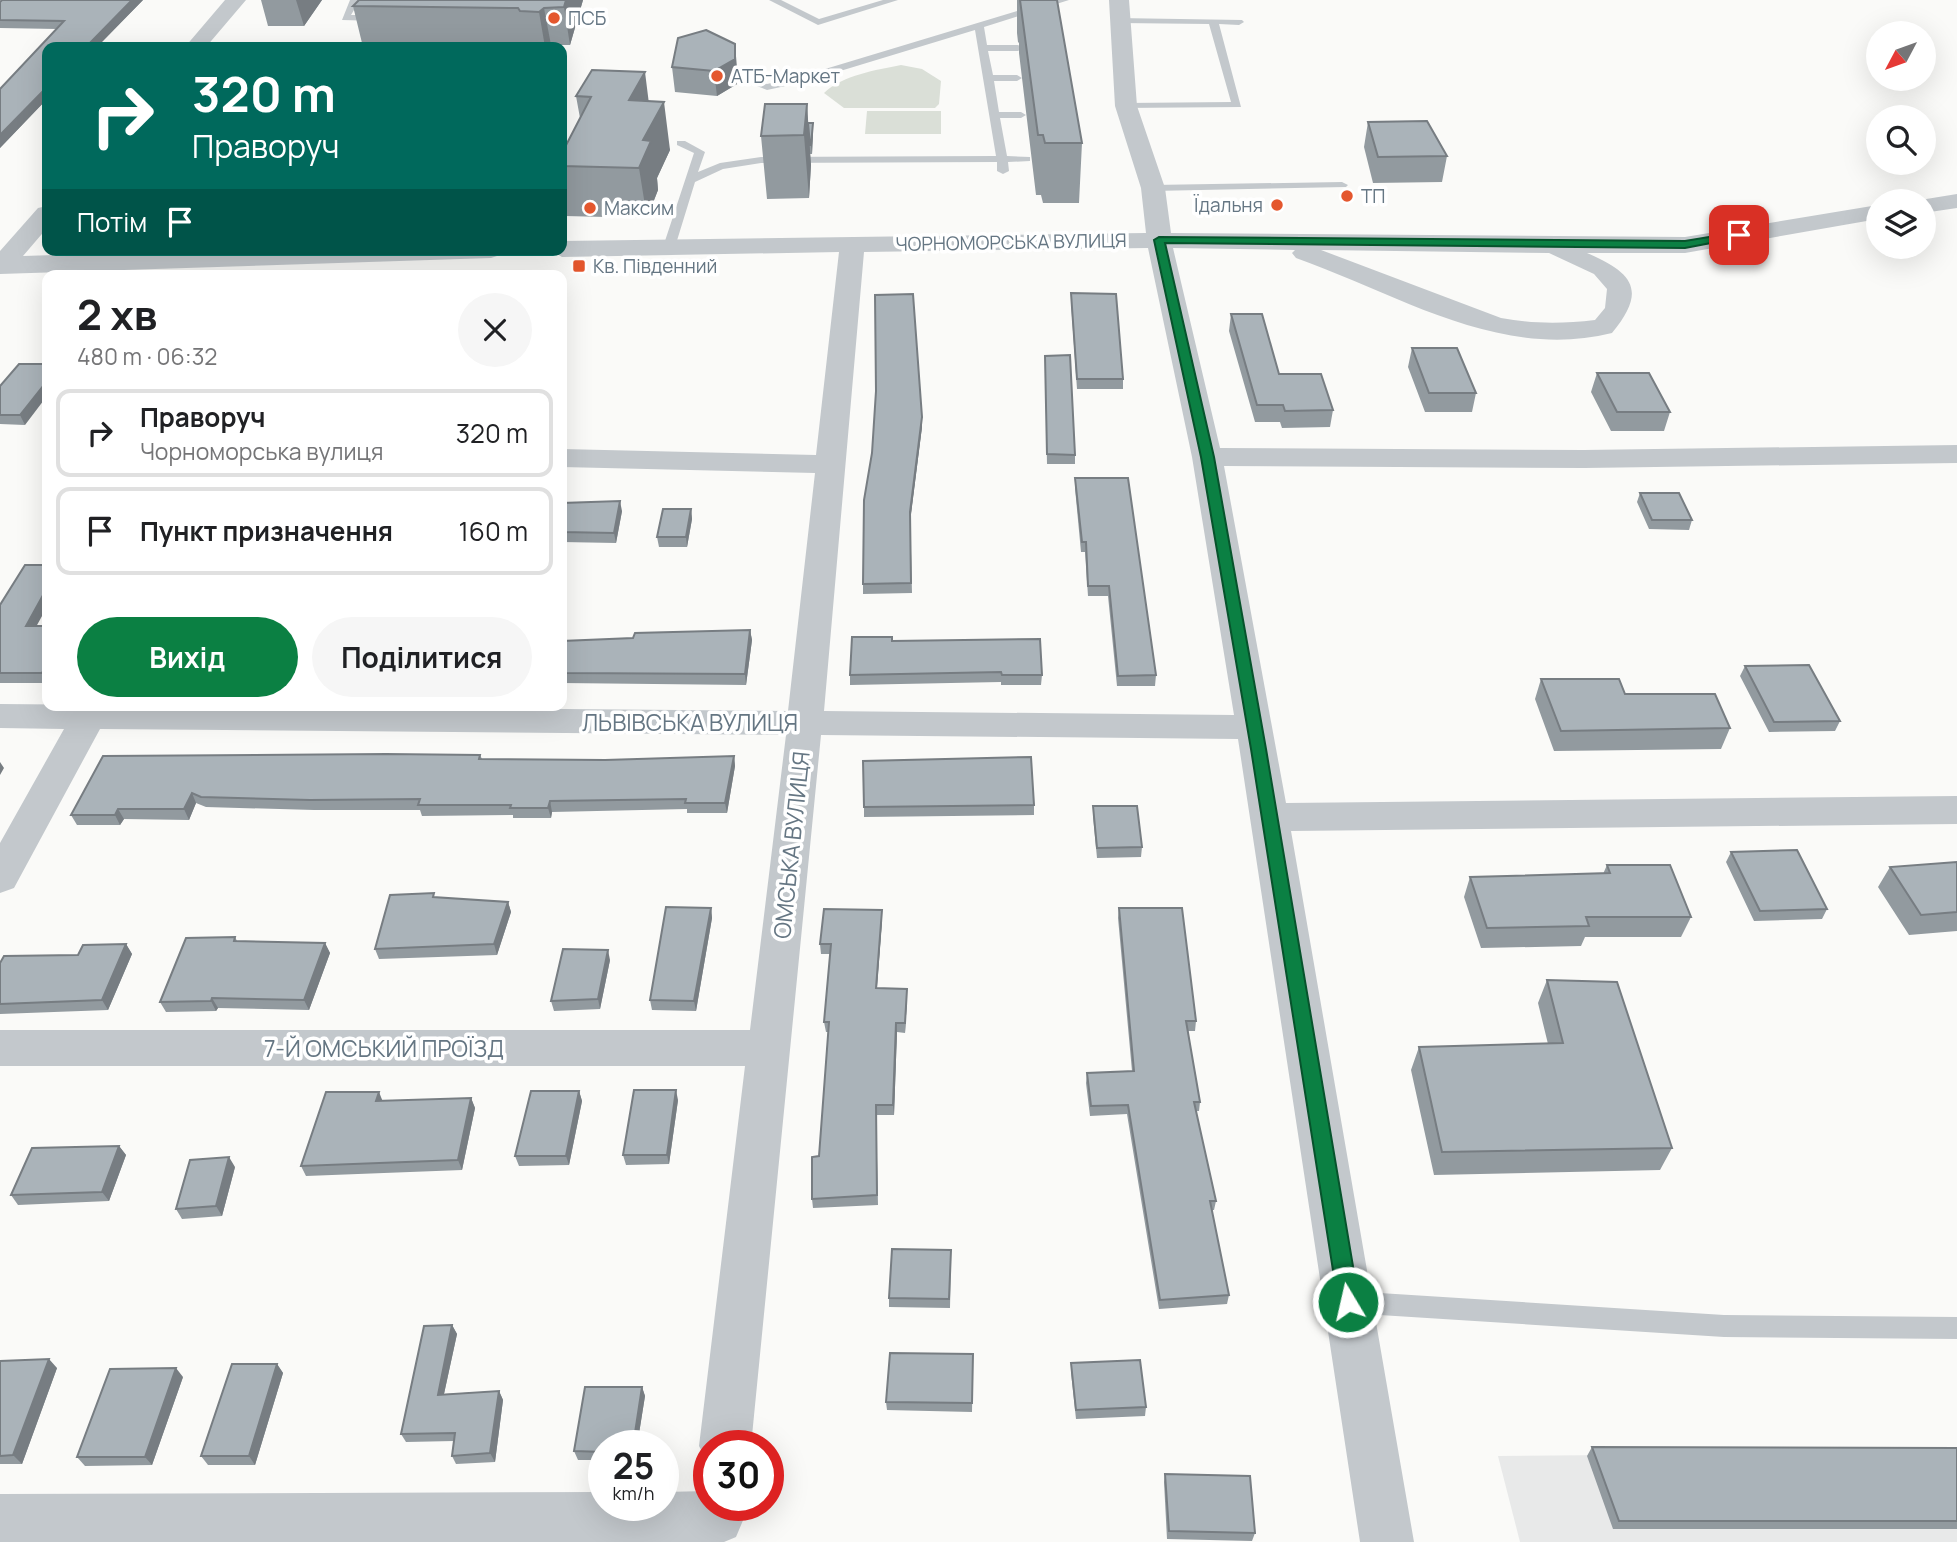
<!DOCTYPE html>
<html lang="uk">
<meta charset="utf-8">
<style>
body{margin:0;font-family:Manrope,sans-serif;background:#f6f6f6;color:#202124;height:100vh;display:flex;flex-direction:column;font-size:26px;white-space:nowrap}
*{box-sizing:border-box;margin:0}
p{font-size:23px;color:#757577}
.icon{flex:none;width:38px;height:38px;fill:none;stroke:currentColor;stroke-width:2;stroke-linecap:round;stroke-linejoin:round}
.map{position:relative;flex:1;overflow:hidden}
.details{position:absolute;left:42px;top:270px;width:525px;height:441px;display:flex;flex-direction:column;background:#fff;border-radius:14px;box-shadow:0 7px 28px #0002}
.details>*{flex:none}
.guide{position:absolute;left:42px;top:42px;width:525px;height:214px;border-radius:14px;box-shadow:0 7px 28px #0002;background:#00695c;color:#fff;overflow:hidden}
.needle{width:46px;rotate:229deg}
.tools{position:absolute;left:1866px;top:21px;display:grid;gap:14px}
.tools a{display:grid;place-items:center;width:70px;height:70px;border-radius:50%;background:#fff;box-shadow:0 7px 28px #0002;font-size:35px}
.speed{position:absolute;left:588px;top:1430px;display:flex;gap:14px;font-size:35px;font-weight:700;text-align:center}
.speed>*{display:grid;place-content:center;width:91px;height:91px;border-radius:50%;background:#fff;box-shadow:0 7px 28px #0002;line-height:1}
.speed small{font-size:18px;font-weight:400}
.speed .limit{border:10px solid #d22;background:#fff;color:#111}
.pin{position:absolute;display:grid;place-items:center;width:60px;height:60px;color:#fff;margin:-30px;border-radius:14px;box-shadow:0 4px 10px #0006}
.me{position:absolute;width:77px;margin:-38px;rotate:351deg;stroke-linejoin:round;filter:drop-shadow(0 0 5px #0008)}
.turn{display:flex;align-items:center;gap:24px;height:147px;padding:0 35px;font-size:32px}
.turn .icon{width:91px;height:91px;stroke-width:2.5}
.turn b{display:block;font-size:49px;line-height:60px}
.then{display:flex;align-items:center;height:66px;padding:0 35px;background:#0003;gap:14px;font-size:26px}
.round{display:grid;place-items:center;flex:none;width:74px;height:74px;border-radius:37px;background:#f6f6f6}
.overview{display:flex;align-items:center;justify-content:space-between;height:119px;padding:0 35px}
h1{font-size:42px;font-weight:700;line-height:52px}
.primary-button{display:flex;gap:14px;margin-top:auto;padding:14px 35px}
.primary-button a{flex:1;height:80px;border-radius:42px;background:#0b8043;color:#fff;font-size:28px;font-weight:700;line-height:80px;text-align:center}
.primary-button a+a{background:#f6f6f6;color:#202124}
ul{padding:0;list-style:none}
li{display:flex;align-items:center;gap:21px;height:88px;margin:0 14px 10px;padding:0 21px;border:4px solid #e0e0e0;border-radius:14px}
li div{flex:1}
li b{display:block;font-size:26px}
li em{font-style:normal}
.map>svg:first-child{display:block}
</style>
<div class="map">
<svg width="1957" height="1542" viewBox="0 0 1957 1542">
<rect width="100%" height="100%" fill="#fafaf8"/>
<path fill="#e8e9e9" d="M1957 1452V1542H1520L1498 1456Z"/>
<path fill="#dadfd7" d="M901 65 922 69 941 81 939 104 935 108H844L824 93C843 75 876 70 901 65Z
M867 111H941V134H865Z"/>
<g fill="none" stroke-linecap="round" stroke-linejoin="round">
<path fill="#c3c8cc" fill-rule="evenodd" d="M350 0H360L351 15H380L385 18 380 21 342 20Z
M769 0H781L819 19 883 0H898L818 25Z
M1054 0H1069L984 27 987 45H1018L1023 48 1018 51H988L993 75H1017L1022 78 1017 81H994L999 112H1021L1026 115 1021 118H1000L1007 156 1030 157V161L1008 162 1009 171 1003 174 997 171V162L761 163 723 169 695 182 675 247 669 251 663 247 694 153 677 145V141H685L705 152 698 172 720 163 761 157 996 156 975 30 804 82 767 90 749 83 754 80 767 84 802 76Z
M1117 18 1242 20 1244 22 1239 25 1219 24 1241 107 1122 108 1121 106 1126 103 1231 102 1209 24 1120 23 1117 22Z
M1342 182 1348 185 1346 187 1153 191 1147 188 1153 185Z
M1348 1291 1724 1315 1957 1317V1339L1724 1337 1348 1313 1340 1310 1336 1302 1340 1294Z"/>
<path fill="#c3c8cc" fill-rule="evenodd" d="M225 0H246L206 47H185Z
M1109 0H1129L1137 106 1165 188 1171 233 1685 237 1878 205V219L1685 253H1587C1634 273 1647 291 1612 333 1500 361 1398 294 1296 258L1292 253 1295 250 1173 248 1220 448 1584 450 1957 445V463L1584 468 1224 466 1286 803 1957 796V824L1291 831 1414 1542H1360L1238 739 821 735 751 1446H709V1465L699 1446 745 1066H0V1030H750L786 735 100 729 14 888 0 893V843L64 729 0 728V704L788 711 815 473 562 467V449L816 455 839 252 562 257 550 250H562V241L1146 233 1141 188 1115 106ZM1148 248 1192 457 1234 715 824 711 864 252ZM1321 250 1549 253 1594 274 1607 289 1605 308 1595 320C1562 324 1533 324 1501 318Z
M1957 194V208L1923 213V201H1914Z
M47 206V228L23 256 216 250H503L500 255 491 258 0 274V251L38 208Z
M709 1491V1505H738L744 1518 736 1537 724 1542H0V1494L604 1492V1505H663V1492Z"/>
</g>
<path fill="#929a9f" d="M2 0H143L97 47H47V99L0 148V89L57 29 0 28V2Z
M261 0H322L304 26H268Z
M359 0H583L570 45H551L548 47H526L525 46 362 43 353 6Z
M1017 0H1057L1082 143 1079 203H1043L1041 195H1036L1019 53V43L1018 42 1017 33Z
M672 67 737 68V84L717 96 675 92Z
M576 96 649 101 670 150 657 178 658 190 647 218 565 216 562 200V153L580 118Z
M807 104 808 123 813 132 812 154H810L811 165 809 198 767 199 761 136Z
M1368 122 1447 156 1442 182 1373 183 1364 147Z
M1071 293 1123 379V389H1077L1071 303Z
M1231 314 1279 374 1333 410 1330 427 1282 428 1280 422H1255L1229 331Z
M1412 348 1476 393 1472 412H1425L1408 367Z
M19 364 25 425 0 424V386Z
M1045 365 1075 455V464H1047Z
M1597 373 1670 412 1664 431H1611L1591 392Z
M922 417V427L910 522 912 593 863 594V584Z
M1075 478 1156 675 1155 686H1117L1108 596H1088L1085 552H1081L1075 488Z
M1640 493 1692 520 1689 530 1649 529 1637 502Z
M562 503 622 511 616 543 562 542Z
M691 509 692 519 687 547H659L657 537Z
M0 605 37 626H47V683H0Z
M750 630 752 640 746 685 562 683V641L633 638Z
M892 641 1042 675 1041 685H1001V682L850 685V675Z
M1745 666 1840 721 1835 731 1769 732 1740 676Z
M1541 679 1625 694 1730 728 1721 749 1554 751 1535 699Z
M480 755 482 759 605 760 734 756 735 766 727 813H687V809L552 812 551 818H513V815L422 816 420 810H314L206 807 196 803 189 820 124 819 120 825H77L71 815 103 756Z
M1034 805V815L864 817V807Z
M1093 806 1142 847 1141 857 1097 858 1093 816Z
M1731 852 1827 909 1822 919 1754 921 1726 862Z
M1957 862V931L1909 935 1878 887 1890 867Z
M1607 865 1691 917 1681 937H1585L1581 946 1481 948 1464 897 1470 877 1603 874Z
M508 902 511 912 497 955 379 959 375 949Z
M711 908 712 918 696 1011 652 1010 650 1000Z
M1119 908 1196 1021 1195 1031H1188L1200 1102 1199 1111H1196L1216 1201 1214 1210H1212L1229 1295 1227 1304 1159 1309 1127 1114 1090 1116 1086 1083 1087 1073 1132 1071 1118 918Z
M882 920 877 989H907V999L905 1033 897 1032 894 1115H876L878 1205 813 1208 812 1199 819 1156 828 1032H826L824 1022 830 954H821L820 944Z
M235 937 237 941 325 943 330 953 309 1010 218 1008 216 1011 166 1012 160 1002Z
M126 944 132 954 108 1010 0 1014V963L78 955Z
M610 960 600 1009 554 1011 551 1001Z
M1547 980 1672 1148 1660 1170 1434 1175 1411 1070 1419 1047 1548 1044 1538 1003Z
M579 1091 582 1101 569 1165 519 1166 515 1156Z
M471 1098 475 1108 462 1170 306 1176 301 1166 383 1101Z
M678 1100 669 1164 626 1165 623 1155Z
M119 1146 126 1155 109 1201 18 1205 11 1195Z
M235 1167 222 1216 182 1219 176 1209Z
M951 1259 950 1308 889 1307V1298Z
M452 1325 457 1334 444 1394 499 1391 503 1400 495 1462 456 1464 452 1456 454 1441 406 1442 401 1434Z
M973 1354 972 1412 887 1410 886 1402Z
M0 1361 57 1368 22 1464H0Z
M1071 1363 1146 1407 1145 1416 1076 1419 1071 1372Z
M277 1364 283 1373 255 1465H208L201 1456Z
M183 1377 152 1465 85 1466 77 1457Z
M642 1387 645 1396 637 1446H604V1460H578L574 1451Z
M1592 1447 1957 1448V1529H1613L1587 1456Z
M1165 1474 1255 1533 1252 1541 1167 1539 1164 1482Z"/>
<path fill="#777d82" d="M132 0H143L97 47H86Z
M296 0H322L304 26Z
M566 0H583L570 45 564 7Z
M544 8 551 45 548 47H545L539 12Z
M735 44 737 68V84L717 96 714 71Z
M645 72 651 120 629 100Z
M47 87V99L0 148V135Z
M664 102 670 150 657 178 658 190 647 218 639 168 643 140Z
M807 104 811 165 809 198 804 135Z
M813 123V132L812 154 811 145Z
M47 381V396L25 425 20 415Z
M922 417V427L910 522 912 593 910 512Z
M620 501 622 511 616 543 614 533Z
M691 509 692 519 687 547 686 537Z
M47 588V607L31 636 26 626Z
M750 630 752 640 746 685 745 674Z
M47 664V683L42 673Z
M734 756 735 766 727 813 725 803Z
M0 762 4 768 0 775Z
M192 793 196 803 189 820 184 809Z
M550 801 552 812 551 818 548 808Z
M118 809 124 819 120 825 115 815Z
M508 902 511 912 497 955 494 944Z
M711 908 712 918 696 1011 694 1001Z
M882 910V920L876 998V988Z
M325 943 330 953 309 1010 304 1000Z
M126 944 132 954 108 1010 102 1000Z
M608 950 610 960 600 1009 598 999Z
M907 989V999L905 1033V1023Z
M212 998 218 1008 216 1011 211 1001Z
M896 1023 897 1032 894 1115 893 1105Z
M676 1090 678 1100 669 1164 667 1155Z
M579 1091 582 1101 569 1165 566 1156Z
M379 1092 383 1102 376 1101Z
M471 1098 475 1108 462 1170 458 1160Z
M119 1146 126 1155 109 1201 102 1192Z
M229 1157 235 1167 222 1216 216 1206Z
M452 1325 457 1334 442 1403 438 1395Z
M49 1359 57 1368 22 1464 13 1455Z
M277 1364 283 1373 255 1465 249 1456Z
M176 1368 183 1377 152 1465 145 1457Z
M642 1387 645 1396 637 1446H633Z
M499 1391 503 1400 495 1462 490 1453Z"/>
<path fill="#aab3b9" stroke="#777d82" stroke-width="2" d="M2 0H132L86 47H47V87L0 135V89L64 21 0 20V2Z
M359 0H566L564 7 544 8 539 12 520 11 518 8 353 6Z
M1020 0H1057L1082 143H1045L1043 135H1038Z
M706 30 735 44V59L714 71 672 67 678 38Z
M592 70 645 72 629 100 664 102 643 140 651 141 639 168 562 166V153L591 97 576 96Z
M765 104H807L804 135 761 136Z
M1427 121 1447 156 1378 157 1368 122Z
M808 123H813L811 145H810Z
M1071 293 1116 294 1123 379H1077Z
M913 294 922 417 910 512 911 583 863 584 864 500 872 453 876 391 875 295Z
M1231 314H1262L1279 374H1321L1333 410 1285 411 1283 405H1257Z
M1412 348H1457L1476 393H1429Z
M1070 355 1075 455 1047 454 1045 356Z
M19 364H47V381L20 415H0V386Z
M1597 373H1649L1670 412H1617Z
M1075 478H1128L1156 675 1118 676 1109 586H1088L1086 542H1082Z
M1640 493H1679L1692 520H1652Z
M620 501 614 533 562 532V503Z
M663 509H691L686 537H657Z
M25 565H47V588L26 626H47V664L42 673H0V605Z
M750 630 745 674 562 673V641L633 638 635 633Z
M852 637H892V641L1040 639 1042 675H1002L1001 672 850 675Z
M1809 665 1840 721 1774 722 1745 666Z
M1541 679H1619L1625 694H1715L1730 728 1561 731Z
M386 754 480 755 479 759 605 760 734 756 725 803H685L686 799 550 801 548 808H510L511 805H418L420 799 310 800 201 797 192 793 184 809H118L115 815H71L103 756Z
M1031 757 1034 805 864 807 863 761Z
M1093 806H1137L1142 847 1097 848Z
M1797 850 1827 909 1760 911 1731 852Z
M1957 862V912L1921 915 1890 867Z
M1607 865H1670L1691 917H1586L1589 926 1487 928 1470 877 1610 873Z
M434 893 433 897 508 902 494 944 375 949 390 895Z
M666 907 711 908 694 1001 650 1000Z
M1119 908H1182L1196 1021H1186L1200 1102H1194L1216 1201H1210L1229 1295 1160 1300 1128 1105 1091 1106 1087 1073 1134 1071Z
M824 909 882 910 876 988 907 989 905 1023H896L893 1105H876L877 1195 812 1199V1157L819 1156 829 1022H824L831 944H820Z
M235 937 234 941 325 943 304 1000 212 998 211 1001 160 1002 186 938Z
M126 944 102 1000 0 1004V963L4 956 78 955 83 945Z
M563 949 608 950 598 999 551 1001Z
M1547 980 1617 982 1672 1148 1442 1152 1419 1047 1563 1043Z
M634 1090H676L667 1155H623Z
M531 1091H579L566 1156H515Z
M326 1092H379L376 1101 471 1098 458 1160 301 1166Z
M119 1146 102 1192 11 1195 32 1148Z
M229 1157 216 1206 176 1209 190 1160Z
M892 1249 951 1250 949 1299 889 1298Z
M452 1325 438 1395 499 1391 490 1453 452 1456 455 1433 401 1434 424 1326Z
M890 1353 973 1354 972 1403 886 1402Z
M49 1359 13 1455 0 1456V1361Z
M1140 1360 1146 1407 1076 1410 1071 1363Z
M232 1364H277L249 1456H201Z
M176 1368 145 1457H77L110 1369Z
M585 1387H642L633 1446H604V1452L574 1451Z
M1592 1447 1957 1448V1521H1619Z
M1165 1474 1250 1476 1255 1533 1169 1531Z"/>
<path fill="#0b8043" stroke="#07532c" stroke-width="2" d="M1739 232 1744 235 1742 237 1685 248 1165 243 1214 457 1266 749 1359 1302 1356 1309 1348 1311 1341 1309 1338 1302 1251 749 1201 457 1154 240 1159 237 1685 241Z"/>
<g fill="#e4572e" stroke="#fff" stroke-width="2.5">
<circle cx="554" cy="18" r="7"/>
<circle cx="717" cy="76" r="7"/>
<circle cx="1347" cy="196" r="7"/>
<circle cx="1277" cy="205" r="7"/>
<circle cx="590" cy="208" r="7"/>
<rect x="572" y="259" width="14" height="14" rx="3.5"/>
</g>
<g text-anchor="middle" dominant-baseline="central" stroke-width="7" stroke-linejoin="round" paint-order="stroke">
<g font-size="19" fill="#657683" stroke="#fff" text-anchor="start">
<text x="568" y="18">ПСБ</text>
<text x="731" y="76">АТБ-Маркет</text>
<text x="1361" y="196">ТП</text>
<text x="1263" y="205" text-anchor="end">Їдальня</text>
<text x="604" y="208">Максим</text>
<text x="593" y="266">Кв. Південний</text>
</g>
<g font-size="19" fill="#657683" stroke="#fff">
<text transform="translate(1011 242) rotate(-1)">ЧОРНОМОРСЬКА ВУЛИЦЯ</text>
</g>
<g font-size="23" fill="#657683" stroke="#fff">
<text x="690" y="722">ЛЬВІВСЬКА ВУЛИЦЯ</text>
<text transform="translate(791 845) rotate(-84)">ОМСЬКА ВУЛИЦЯ</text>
<text x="384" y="1048">7-Й ОМСЬКИЙ ПРОЇЗД</text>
</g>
</g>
</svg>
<div class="tools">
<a><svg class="needle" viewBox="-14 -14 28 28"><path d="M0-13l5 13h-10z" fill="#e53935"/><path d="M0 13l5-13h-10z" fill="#757577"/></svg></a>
<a><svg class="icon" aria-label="search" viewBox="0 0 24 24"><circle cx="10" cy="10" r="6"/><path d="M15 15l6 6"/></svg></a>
<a><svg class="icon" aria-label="layers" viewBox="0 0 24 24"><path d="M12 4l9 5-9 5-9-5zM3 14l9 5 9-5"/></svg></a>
</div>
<div class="speed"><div>25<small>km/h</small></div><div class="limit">30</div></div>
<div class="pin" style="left:1739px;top:235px;background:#d93025"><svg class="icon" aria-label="arrive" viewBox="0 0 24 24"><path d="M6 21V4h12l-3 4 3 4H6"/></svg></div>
<svg class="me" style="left:1348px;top:1302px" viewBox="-20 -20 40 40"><circle r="17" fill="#0b8043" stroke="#fff" stroke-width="3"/><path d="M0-11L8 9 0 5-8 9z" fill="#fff"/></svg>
<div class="guide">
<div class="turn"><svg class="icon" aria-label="right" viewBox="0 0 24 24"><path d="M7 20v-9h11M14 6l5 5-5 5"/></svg><div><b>320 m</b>Праворуч</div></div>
<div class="then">Потім<svg class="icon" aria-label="arrive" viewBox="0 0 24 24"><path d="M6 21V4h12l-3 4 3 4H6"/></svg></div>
</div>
<section class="details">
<div class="overview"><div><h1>2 хв</h1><p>480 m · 06:32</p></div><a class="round"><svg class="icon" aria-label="close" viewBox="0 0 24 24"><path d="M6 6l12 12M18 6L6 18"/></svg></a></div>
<ul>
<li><svg class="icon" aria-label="right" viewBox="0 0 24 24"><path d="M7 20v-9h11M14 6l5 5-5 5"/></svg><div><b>Праворуч</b><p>Чорноморська вулиця</p></div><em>320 m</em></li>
<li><svg class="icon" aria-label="arrive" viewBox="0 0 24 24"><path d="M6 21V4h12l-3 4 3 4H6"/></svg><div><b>Пункт призначення</b></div><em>160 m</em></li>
</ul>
<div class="primary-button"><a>Вихід</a><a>Поділитися</a></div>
</section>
</div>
